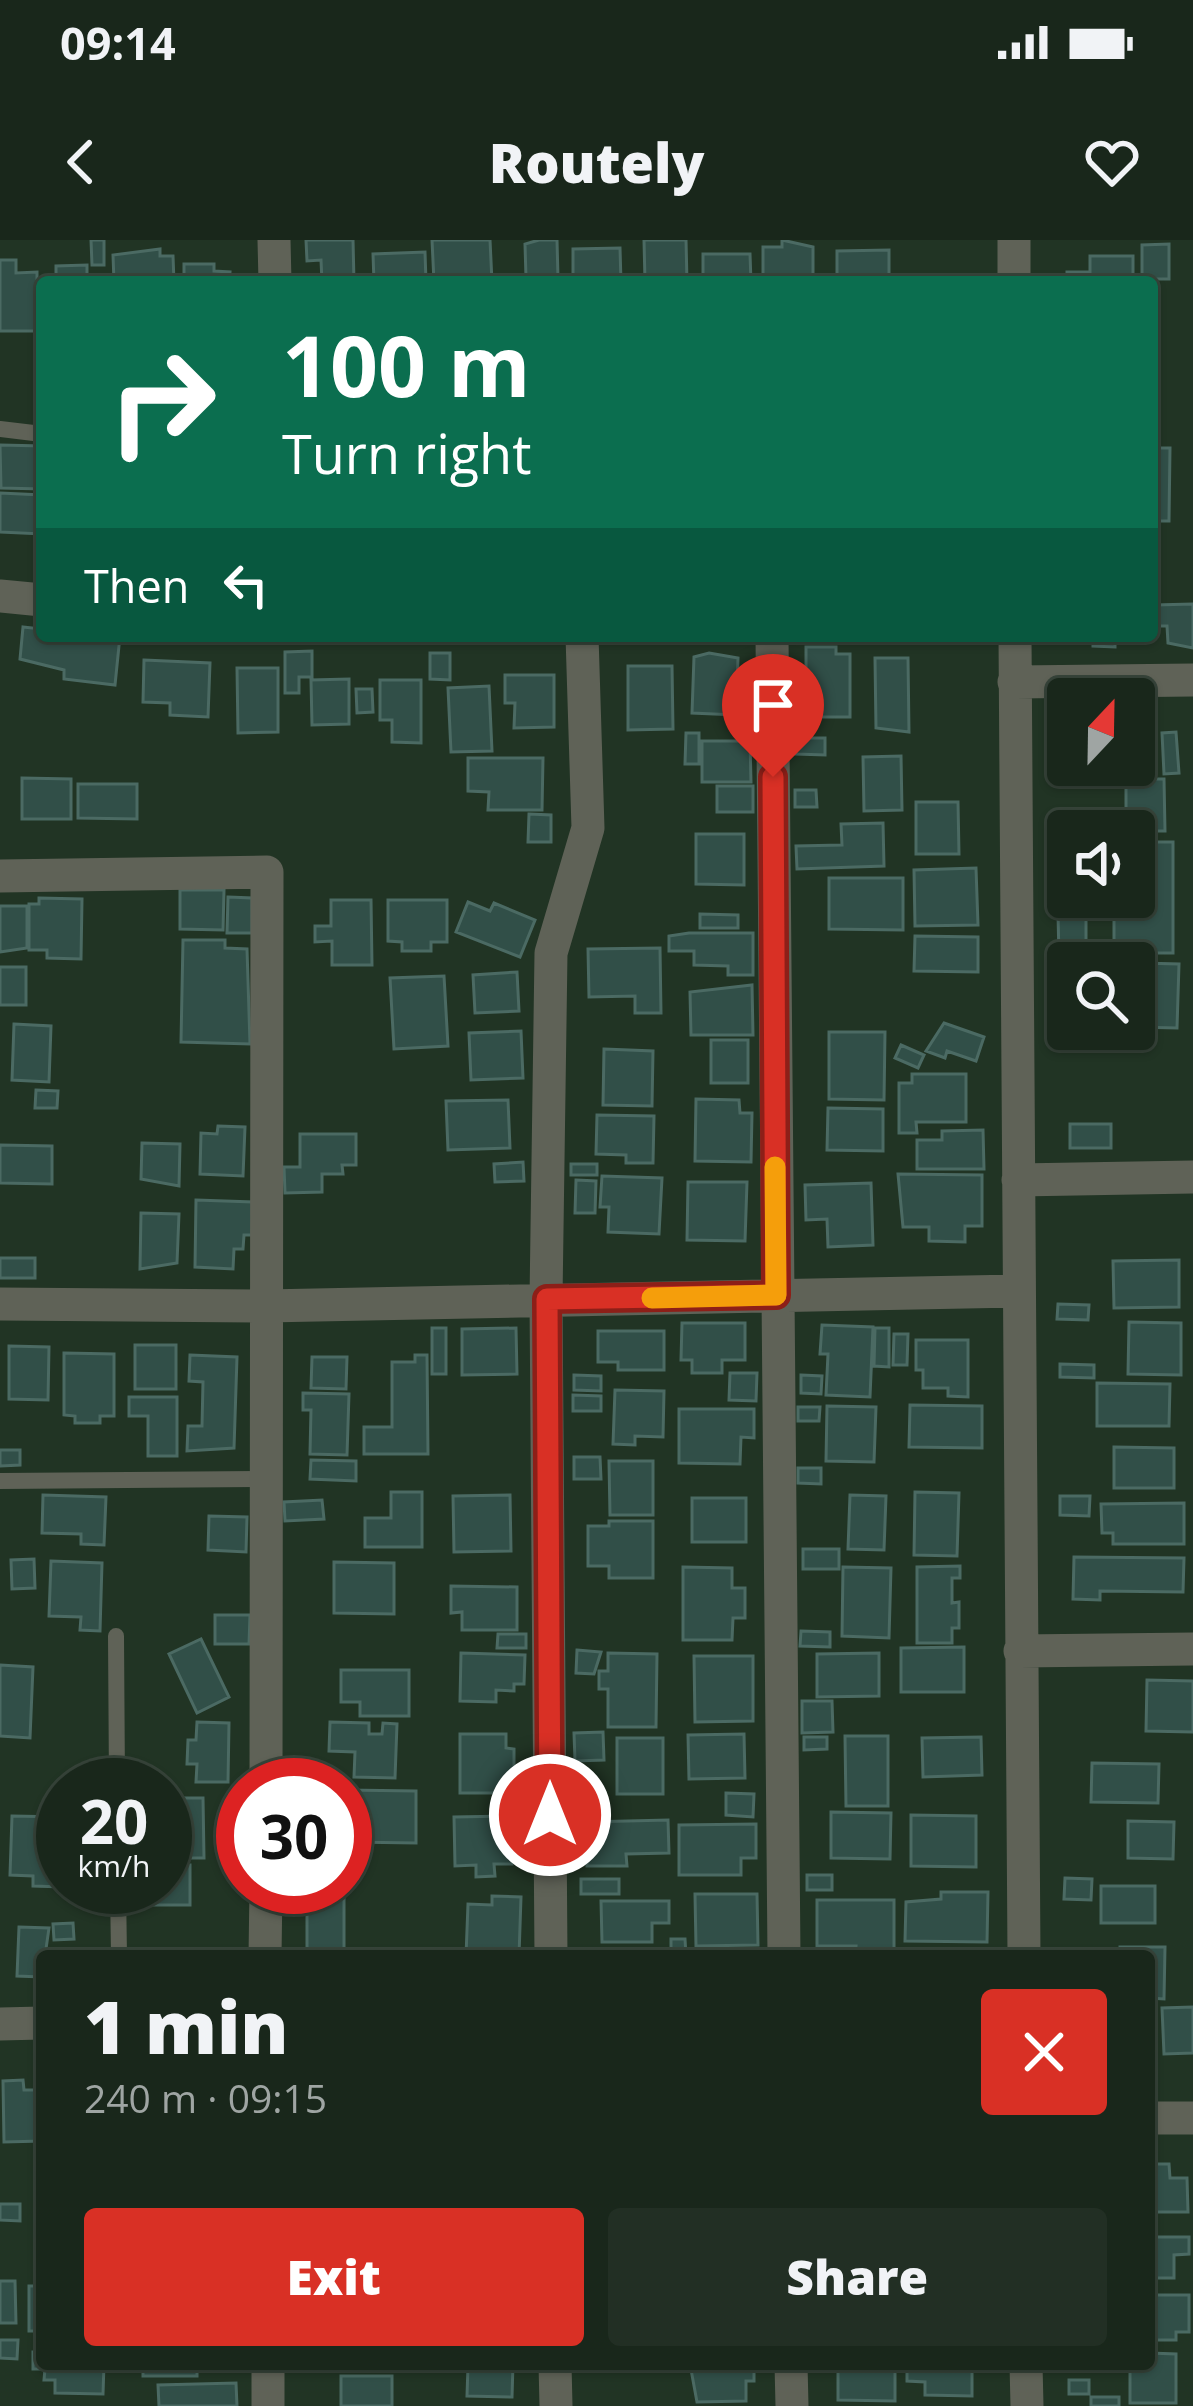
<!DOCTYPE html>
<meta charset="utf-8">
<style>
body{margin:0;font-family:"Open Sans",sans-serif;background:#222f24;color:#f1f3f6;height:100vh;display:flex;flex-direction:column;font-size:45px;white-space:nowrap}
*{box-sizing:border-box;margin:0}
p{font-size:39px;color:#9fa5a3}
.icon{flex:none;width:66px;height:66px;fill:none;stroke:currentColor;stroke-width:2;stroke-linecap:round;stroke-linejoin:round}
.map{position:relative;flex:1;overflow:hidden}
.side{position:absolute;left:36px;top:1710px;width:1119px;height:420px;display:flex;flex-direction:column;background:#19271b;border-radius:12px;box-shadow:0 3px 9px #0004,0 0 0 3px #37443a}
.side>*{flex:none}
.guide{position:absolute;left:36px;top:36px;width:1122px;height:366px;border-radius:12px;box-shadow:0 3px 9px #0004,0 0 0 3px #37443a;background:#0b6e4f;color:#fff;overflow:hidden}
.needle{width:78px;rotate:22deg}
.fabs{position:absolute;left:1047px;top:438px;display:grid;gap:24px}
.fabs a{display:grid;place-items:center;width:108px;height:108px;border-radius:12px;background:#19271b;box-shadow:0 3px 9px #0004,0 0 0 3px #37443a;font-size:60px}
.speed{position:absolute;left:36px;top:1518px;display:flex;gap:24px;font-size:60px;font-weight:700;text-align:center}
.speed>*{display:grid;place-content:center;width:156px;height:156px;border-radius:50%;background:#19271b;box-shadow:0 3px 9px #0004,0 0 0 3px #37443a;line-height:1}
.speed small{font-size:30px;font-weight:400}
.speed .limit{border:18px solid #d22;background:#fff;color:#111}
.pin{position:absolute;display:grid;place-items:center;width:102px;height:102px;color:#fff;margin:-123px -51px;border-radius:50% 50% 50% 0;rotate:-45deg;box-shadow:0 0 12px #0007}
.pin .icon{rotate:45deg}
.me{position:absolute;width:132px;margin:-66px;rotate:0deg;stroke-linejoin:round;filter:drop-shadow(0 0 9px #0008)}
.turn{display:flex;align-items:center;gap:42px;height:252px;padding:0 48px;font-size:54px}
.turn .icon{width:156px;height:156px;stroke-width:2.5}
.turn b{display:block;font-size:84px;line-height:102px}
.then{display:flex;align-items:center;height:114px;padding:0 48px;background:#0003;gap:24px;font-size:45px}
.round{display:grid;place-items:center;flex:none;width:126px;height:126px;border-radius:12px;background:#222f24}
.headline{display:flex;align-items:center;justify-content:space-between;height:204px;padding:0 48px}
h1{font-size:72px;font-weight:800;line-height:90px}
.primary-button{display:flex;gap:24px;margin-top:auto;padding:24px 48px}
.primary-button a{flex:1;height:138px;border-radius:12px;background:#d93025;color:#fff;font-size:48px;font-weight:800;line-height:138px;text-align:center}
.primary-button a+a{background:#222f24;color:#f1f3f6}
.status{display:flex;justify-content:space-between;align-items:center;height:84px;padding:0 60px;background:#19271b;direction:ltr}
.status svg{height:33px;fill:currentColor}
header{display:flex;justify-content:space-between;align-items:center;height:156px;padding:0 48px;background:#19271b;font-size:54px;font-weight:800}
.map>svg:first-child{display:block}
</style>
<div class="status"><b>09:14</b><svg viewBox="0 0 49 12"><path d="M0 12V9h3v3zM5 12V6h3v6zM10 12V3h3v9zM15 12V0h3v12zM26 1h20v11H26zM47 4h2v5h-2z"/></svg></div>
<header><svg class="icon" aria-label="back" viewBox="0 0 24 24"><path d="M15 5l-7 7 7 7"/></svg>Routely<svg class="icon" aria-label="heart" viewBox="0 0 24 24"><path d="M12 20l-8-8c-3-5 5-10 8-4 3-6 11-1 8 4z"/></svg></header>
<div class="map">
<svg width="1193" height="2166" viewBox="0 0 1193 2166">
<rect width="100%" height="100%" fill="#213424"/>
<path fill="#314f48" stroke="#4b6a63" stroke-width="3" d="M91 0H104V25H92Z
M306 0H353L354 42H322L321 20 307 21Z
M432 0H490L492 42H434Z
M539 0H557L558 38H526L525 4Z
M644 0H686L687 42H645Z
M782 0 813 7V42H763V7H782Z
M1169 4V39H1142V5Z
M620 8 621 42H573V9Z
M160 9V16H173L174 42H114L113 15Z
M889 10V42H837V11Z
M425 12 426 42H374L373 14Z
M703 14H750L751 42H703Z
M1090 16H1133V42H1067V32H1090Z
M0 20H16V33L37 32V91H0Z
M184 24H214V31L230 32 229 42H184Z
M87 25V35H100V42H56V26Z
M0 205 42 206V249L1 248Z
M1152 208H1170L1169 281H1152Z
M0 253 42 255V294L0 292Z
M1193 364V408L1168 403 1167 386H1155V365Z
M23 387 42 389V396H120L115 445 64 439V430L20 419Z
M1093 396H1125V399H1115V407L1093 406Z
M806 407H836V414H850V477H806Z
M312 411V437H299V453H285V412Z
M430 413H450V440L430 439Z
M709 413 738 418 736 475 692 473 694 417Z
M875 418H908L909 492 876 488Z
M144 420 210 423 208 477 170 475V463L143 462Z
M628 426H672L673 489 628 490Z
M237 428H278V492L238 493Z
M505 435H554V487L514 488 515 463H505Z
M349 439V484L312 485 311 440Z
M380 440H421V503L392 502V480H380Z
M489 446 492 511 451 512 448 448Z
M356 449H372L373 472 357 473Z
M1134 471H1147L1148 490H1155L1156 532H1115V525H1134Z
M1176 492 1179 533 1164 534 1162 493Z
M686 493H699V524H685Z
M796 498H825V515L796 514Z
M702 501H750L751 542H702Z
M901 516 902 570 864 571 863 517Z
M468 518H543L542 570H488L489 552 468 551Z
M22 538 71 539V579H22Z
M1126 539H1164L1165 591H1126Z
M78 544H137V579L78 578Z
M717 546H753V572H717Z
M795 550H816L817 567H795Z
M916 562H958L959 614H916Z
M529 574 551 575V602H528Z
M883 583 884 626 797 629 796 606 842 605 841 584Z
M696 594H744V645L696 644Z
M1134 602H1173V713H1114V657H1134Z
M1058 610H1068V654H1058Z
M976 628 978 685 915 686 914 630Z
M829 638H903V690L829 689Z
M180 650H224L223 690 180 689Z
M228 657 252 658V693H227Z
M39 658 82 659 81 719 47 718V710H29V664H39Z
M331 660H371L372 725H332V701L315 702V686H331Z
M388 660H447V702H431V711H402V702L388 701Z
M468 662 490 671 494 663 535 680 520 717 456 692Z
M0 666H27V708L0 712Z
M700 674 738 675V688H700Z
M1058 674 1086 675V718L1059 717Z
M689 693H753V735H728V726L694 725V711H669V696Z
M915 696 978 697V732L914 731Z
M183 700H225V708L247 709 250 804 181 802Z
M660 708 661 773H635V756L589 757 588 709Z
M1100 722 1179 724 1177 788 1134 787V723Z
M0 727H26V765H0Z
M517 732 519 771 475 773 473 735Z
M444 736 448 806 394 809 390 738Z
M752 745 753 795H691L690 752Z
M944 783 984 797 976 821 947 811 945 818 926 811Z
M14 784 51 786 49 842 12 840Z
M521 791 523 838 471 840 469 793Z
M829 792H885L884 860 829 859Z
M711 800H748V843H711Z
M901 805 924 815 918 828 895 818Z
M604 809 653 811 652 866 603 865Z
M912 834H966V882H916L917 893H899V843H912Z
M36 850 58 851 57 868H35Z
M696 859 739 860 740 873H752L751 922 695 921Z
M508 860 510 908 448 910 446 861Z
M828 868 883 869V911L827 910Z
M597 875 654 876 653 923H626V915L596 914Z
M1070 884H1111V908H1070Z
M218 886 245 887 243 936 200 934 201 893 217 894Z
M983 890 984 929H917V900H942V891Z
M300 894H356V925H342L343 934H322V952L285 953 284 927H300Z
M142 903 180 904 179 946 141 939Z
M0 905 52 906V944L0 943Z
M523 922 524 941 495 942 494 924Z
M571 924H597V935H571Z
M898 934 982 935V986H965V1002L929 1001V987H903Z
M602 936 662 938 659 994 608 992 609 967H600Z
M576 940 596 941 595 973H575Z
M688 942H747L745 1001 687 1000Z
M871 943 873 1005 828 1007 827 979 806 980 805 945Z
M196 960 253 962 252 995H244L243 1009H234L233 1029 195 1027Z
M141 973 179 974 177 1023 140 1029Z
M0 1018H35V1038H0Z
M1179 1020V1067L1114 1068 1113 1021Z
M1058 1064 1089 1065 1088 1080 1057 1079Z
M1129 1082 1181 1083V1135L1128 1134Z
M682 1083H745V1120H722V1133H692V1120H681Z
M822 1085 873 1087 870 1157 826 1155 828 1114H820Z
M432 1088H446V1134H432Z
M516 1088 517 1134 462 1135V1089Z
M875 1088H889V1127L874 1126Z
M598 1091H664V1130H618V1122H598Z
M894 1094H908L907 1125H893Z
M916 1100H968V1157L948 1156V1148H923V1130H916Z
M135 1105H176V1149H135Z
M9 1106 49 1107 48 1160 9 1159Z
M64 1113 114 1114V1176H100V1183H75V1176L64 1175Z
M190 1115 237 1117 234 1208 187 1211 188 1186H202L203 1142 189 1141Z
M415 1115H427L428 1214H364V1187H392V1122H415Z
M312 1117H347L346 1149 311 1148Z
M1060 1124 1094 1125V1138L1060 1137Z
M730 1133H757L756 1161 729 1160Z
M574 1135 601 1136V1151L574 1150Z
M801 1135 822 1136 821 1154 801 1153Z
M1097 1143 1170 1144 1169 1186H1097Z
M615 1150 664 1151 663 1197 635 1196V1205L613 1204Z
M303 1153 349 1154 347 1215 310 1214 311 1170H303Z
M573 1155 601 1156V1171H573Z
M129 1157H177V1216H148V1176H129Z
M910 1165 982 1166V1208L909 1207Z
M827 1166 876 1167 874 1222 826 1221Z
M798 1167H820L819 1181H798Z
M679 1169H754V1198L741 1197 740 1224 679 1223Z
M1114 1207 1174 1208V1248H1114Z
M0 1210H20V1225L0 1226Z
M574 1217H600L601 1239H574Z
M311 1220 356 1221V1241L310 1239Z
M609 1221H653V1275H610Z
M798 1228H821V1244L798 1243Z
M391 1252H422V1307H365V1278H391Z
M915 1252 959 1253 957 1316 914 1315Z
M43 1255 106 1257 104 1305 81 1304V1294L42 1293Z
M510 1255 511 1311 454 1312 453 1256Z
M850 1255 886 1256 884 1310 848 1309Z
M1060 1256H1090L1089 1276 1060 1275Z
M692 1258H746V1302H692Z
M322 1260 324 1279 285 1281 284 1262Z
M1184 1263V1304H1113V1293H1102L1101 1264Z
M209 1276 247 1277 246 1312 208 1310Z
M609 1281H653V1338H609V1326H588V1286H609Z
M803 1309H839V1329H803Z
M1074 1317 1184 1318 1183 1352 1100 1351V1360L1073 1359Z
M34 1319 35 1348 12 1349 11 1320Z
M51 1321 102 1323 100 1391 80 1390 81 1377 49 1376Z
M334 1322 394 1323V1374L334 1373Z
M960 1326V1338H952V1363L959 1362V1388H952V1403H917V1327Z
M683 1327 732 1328V1348H745V1378H733L732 1400H683Z
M843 1327 891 1328 889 1398 842 1396Z
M451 1346 517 1347V1390H462V1372L451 1373Z
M215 1375H250L249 1404H215Z
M801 1391 830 1392V1407L800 1406Z
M498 1394H526V1408H497Z
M201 1399 229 1457 197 1473 169 1414Z
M964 1407V1452H901V1408Z
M577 1410 601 1412 594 1434 576 1433Z
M461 1413 525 1415 524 1444H514V1451L496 1450V1462L460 1461Z
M608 1413 657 1414 656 1487H608V1449H599V1431H608Z
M879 1413V1456L817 1457V1414Z
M694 1416H753V1481L695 1482Z
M0 1425 33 1427 30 1498 0 1496Z
M341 1430H409V1476H360V1462H341Z
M1147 1440 1193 1441V1492L1146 1491Z
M802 1461H832L833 1492 802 1493Z
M197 1482 229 1483 228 1542H196L197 1524H187L188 1500H196Z
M330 1482 369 1483V1494H382L383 1483 397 1484 395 1538 354 1537 355 1512 329 1511Z
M603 1492 604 1520 575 1521 574 1493Z
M460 1494H506V1508L514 1509V1538H505V1553H460Z
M744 1494 745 1538 689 1539 688 1495Z
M845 1496H888V1566H846Z
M804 1497H827V1509L804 1510Z
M981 1497 982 1535 923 1537 922 1498Z
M617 1498H663V1554H617Z
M1092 1523 1159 1524 1158 1563 1091 1562Z
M345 1550 416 1551V1603L350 1602Z
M589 1553H605L604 1574H588Z
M726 1553 754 1554 753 1577 726 1575Z
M502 1557 525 1558V1570L501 1569Z
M173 1558H203L204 1618H165Z
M831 1572 891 1573 890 1619 831 1618Z
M911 1575 976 1576V1627L911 1626Z
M12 1576 63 1577V1647L33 1646V1636L10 1635Z
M511 1576 512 1624H494L495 1636 476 1637V1625L455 1626 454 1577Z
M668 1580 669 1613 626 1614 627 1626H587L586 1582Z
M1128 1581 1174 1582 1173 1619 1128 1618Z
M756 1584V1618H741V1635H679V1585Z
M225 1593 243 1594V1617L224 1616Z
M165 1624 190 1625V1665H138V1647H165Z
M807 1635H832V1650H807Z
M1065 1638 1092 1639 1091 1660 1064 1659Z
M581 1639H619V1654H581Z
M1101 1646H1155V1683H1101Z
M307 1647H344V1716H307Z
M941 1652H988L987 1702 905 1701 906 1662 941 1659Z
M695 1654H757L758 1705 696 1706Z
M492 1656 521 1657 519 1716H466L468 1664 492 1665Z
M817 1660H894V1716H855L856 1706H817Z
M601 1661H669V1683H652V1702H602Z
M73 1683 74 1699 54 1700 53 1684Z
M19 1687 49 1688 42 1737 17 1736Z
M671 1699H685L686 1716H671Z
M1120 1707H1165L1164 1759 1149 1758V1716H1120Z
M1193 1767V1813L1164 1814 1162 1768Z
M23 1840 24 1850H42V1901L4 1902 3 1841Z
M1149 1924H1169L1170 1938H1187L1188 1972H1149Z
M0 1964H20V1981L0 1980Z
M1149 1997H1189V2014L1174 2015V2038H1149Z
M0 2041H15L16 2083H0Z
M29 2046H42V2091H29Z
M1149 2055H1189V2092H1176V2100H1149Z
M0 2100H18L17 2119 0 2118Z
M33 2112H42V2124H104L103 2154 55 2153V2140H44L45 2129H33Z
M1149 2113 1176 2114V2163H1130V2124H1149Z
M143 2124H197V2136H143Z
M513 2124 512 2157 467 2156 468 2126H442Z
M690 2124H754V2141H746V2161L697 2162Z
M838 2124H895V2161L838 2160Z
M907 2124H972V2156L925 2155V2142L907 2141Z
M341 2136H392V2166H341Z
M1069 2140H1089V2154H1069Z
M236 2143 237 2166H159L158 2145Z
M1091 2157H1119V2166H1091Z"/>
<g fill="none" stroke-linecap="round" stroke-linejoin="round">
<path stroke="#5f6257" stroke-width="16" d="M0 189 42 194
M0 1241 266 1239
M116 1396 117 1545
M118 1647 119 1716"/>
<path stroke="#5f6257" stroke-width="33" d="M274 0 275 42
M1014 0V42
M0 356 42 360
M772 396 784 1716
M1015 396 1024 1716
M1014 442 1193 440
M0 636 267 632 266 1545
M1018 940 1193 937
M0 1064 266 1066 1017 1051
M1020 1411 1193 1409
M265 1716 266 1647
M551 1716 546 1059 551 713 588 588 582 396
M0 1784 42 1783
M1149 1878H1193
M268 2124V2166
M555 2124 556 2166
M791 2124 792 2166
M1026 2124 1027 2166"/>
</g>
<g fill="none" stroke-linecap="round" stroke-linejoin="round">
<g stroke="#8d1f18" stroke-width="30">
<path id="route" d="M550 1575 547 1059 776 1055 773 537"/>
</g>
<use href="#route" stroke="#d93025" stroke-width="21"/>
<path stroke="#f59e0b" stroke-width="21" d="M652 1058 776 1055 775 927"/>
</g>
</svg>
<div class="fabs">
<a><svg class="needle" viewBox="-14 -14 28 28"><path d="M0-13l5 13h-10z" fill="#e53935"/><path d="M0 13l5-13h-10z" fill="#9fa5a3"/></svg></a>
<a><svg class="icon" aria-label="sound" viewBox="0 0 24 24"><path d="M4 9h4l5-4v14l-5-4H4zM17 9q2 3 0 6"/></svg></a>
<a><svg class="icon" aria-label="search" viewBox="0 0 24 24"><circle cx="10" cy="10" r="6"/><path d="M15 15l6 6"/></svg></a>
</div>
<div class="speed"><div>20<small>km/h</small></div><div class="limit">30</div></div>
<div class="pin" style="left:773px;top:537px;background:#d93025"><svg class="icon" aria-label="arrive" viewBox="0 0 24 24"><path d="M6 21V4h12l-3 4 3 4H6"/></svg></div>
<svg class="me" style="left:550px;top:1575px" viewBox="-20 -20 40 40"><circle r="17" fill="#d93025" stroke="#fff" stroke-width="3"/><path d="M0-11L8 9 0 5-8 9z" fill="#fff"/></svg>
<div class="guide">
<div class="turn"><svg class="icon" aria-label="right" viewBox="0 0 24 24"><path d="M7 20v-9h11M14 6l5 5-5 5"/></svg><div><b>100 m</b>Turn right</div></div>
<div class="then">Then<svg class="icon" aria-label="left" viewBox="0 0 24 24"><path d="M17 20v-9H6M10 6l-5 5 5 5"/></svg></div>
</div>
<section class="side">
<div class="headline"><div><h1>1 min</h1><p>240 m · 09:15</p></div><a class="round" style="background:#d93025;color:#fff"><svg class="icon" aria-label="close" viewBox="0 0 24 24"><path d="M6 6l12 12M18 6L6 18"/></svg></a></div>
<div class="primary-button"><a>Exit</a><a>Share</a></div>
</section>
</div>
